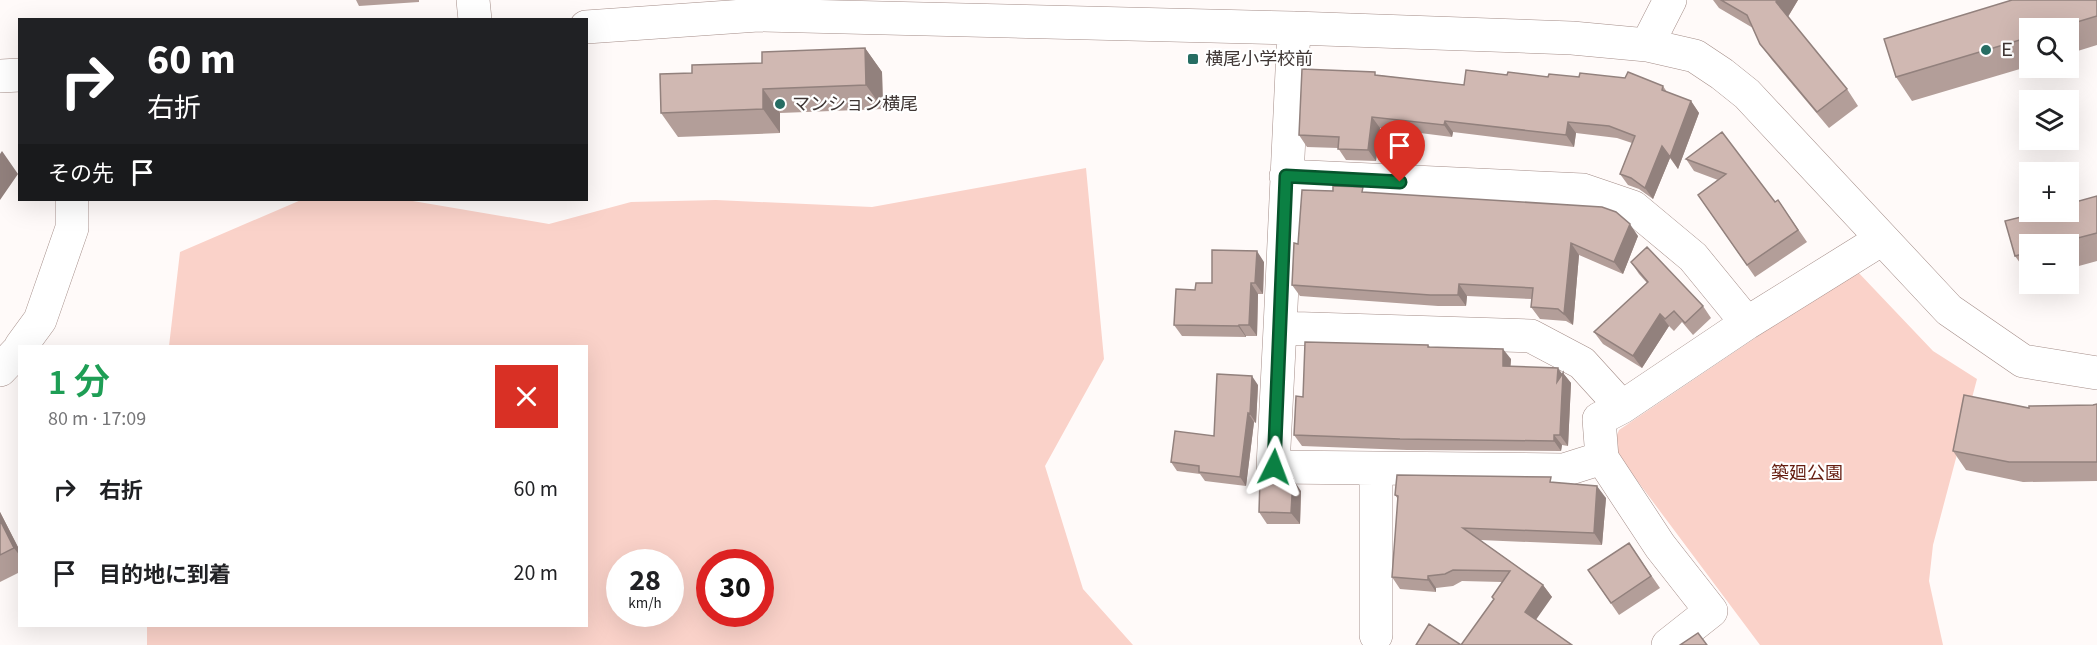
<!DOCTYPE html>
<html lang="ja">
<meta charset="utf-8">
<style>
body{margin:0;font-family:"Source Sans 3","Noto Sans JP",sans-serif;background:#f6f6f6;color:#202124;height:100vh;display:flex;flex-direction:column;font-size:22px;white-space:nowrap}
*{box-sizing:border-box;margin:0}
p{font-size:20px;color:#757577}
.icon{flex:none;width:33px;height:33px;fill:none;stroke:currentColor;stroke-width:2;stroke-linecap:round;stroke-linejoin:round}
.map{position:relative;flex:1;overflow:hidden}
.panel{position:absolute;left:18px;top:345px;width:570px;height:282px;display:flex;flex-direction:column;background:#fff;border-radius:0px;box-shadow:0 6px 24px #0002}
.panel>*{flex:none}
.banner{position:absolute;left:18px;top:18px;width:570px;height:183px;border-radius:0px;box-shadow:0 6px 24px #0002;background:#202124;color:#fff;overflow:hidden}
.tools{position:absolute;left:2019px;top:18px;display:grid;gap:12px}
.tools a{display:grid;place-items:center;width:60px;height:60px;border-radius:0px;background:#fff;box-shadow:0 6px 24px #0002;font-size:30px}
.speed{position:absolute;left:606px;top:549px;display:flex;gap:12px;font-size:30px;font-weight:700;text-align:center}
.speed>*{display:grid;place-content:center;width:78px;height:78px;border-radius:50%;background:#fff;box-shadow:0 6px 24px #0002;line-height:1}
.speed small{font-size:15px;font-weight:400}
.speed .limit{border:9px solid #d22;background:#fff;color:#111}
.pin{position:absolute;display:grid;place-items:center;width:51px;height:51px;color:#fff;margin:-62px -26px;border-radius:50% 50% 50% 0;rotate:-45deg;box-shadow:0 0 6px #0007}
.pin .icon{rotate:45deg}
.me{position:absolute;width:66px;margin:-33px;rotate:3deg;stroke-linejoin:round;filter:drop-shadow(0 0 4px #0008)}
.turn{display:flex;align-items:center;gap:21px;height:126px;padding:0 30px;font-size:27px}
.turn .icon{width:78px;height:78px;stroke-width:2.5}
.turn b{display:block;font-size:42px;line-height:51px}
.then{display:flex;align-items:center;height:57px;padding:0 30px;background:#0003;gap:12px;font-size:22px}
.round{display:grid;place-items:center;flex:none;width:63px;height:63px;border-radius:0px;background:#f6f6f6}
.head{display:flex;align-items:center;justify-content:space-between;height:102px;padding:0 30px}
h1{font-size:36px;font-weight:600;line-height:45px;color:#1e9e55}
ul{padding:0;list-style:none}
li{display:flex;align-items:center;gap:18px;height:84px;padding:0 30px}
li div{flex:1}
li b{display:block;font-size:22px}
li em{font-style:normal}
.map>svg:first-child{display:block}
</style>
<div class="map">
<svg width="2097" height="645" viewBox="0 0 2097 645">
<rect width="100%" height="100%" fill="#fffaf9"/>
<path fill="#fad2c9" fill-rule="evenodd" d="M1086 168 1104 359 1045 466 1083 589 1133 645H147V626H586V346H169L180 252 301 200H407L549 224 631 202 716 200 872 207ZM620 562H670V614H620ZM710 562H760V614H710Z
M1856 270 1933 351 1977 379 1933 545 1929 581 1943 645H1760L1612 447 1619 430Z"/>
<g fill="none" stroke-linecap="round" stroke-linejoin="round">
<g stroke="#a48d88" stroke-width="34">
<path id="minor" d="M473 0 475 20
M586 27 758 15 1294 28 1572 38 1647 45 1695 56 1722 74 1747 94 1949 310 2023 361 2097 373
M1294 28 1280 328 1531 336 1582 363 1622 407
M1647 45 1670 0
M0 76 20 75
M1286 176 1583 190 1633 207 1693 257 1747 323
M1280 328 1273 467 1564 470 1602 458
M21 346 40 320 72 228V200
M0 370 20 349
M1376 635V469
M1668 645 1711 611 1660 546 1602 458 1599 419 1622 407 1747 323 1882 239"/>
</g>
<use href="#minor" stroke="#fff" stroke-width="33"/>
</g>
<path fill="#b39e99" d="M356 0H419V2L359 6Z
M1713 0H1798L1788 17 1847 89 1858 106 1829 128 1772 60 1760 44 1753 28 1719 8Z
M2097 0V45L2068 54V28H2030V66L1912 101 1896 77Z
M865 48 882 72 883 109 780 113V133L678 137 661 113 692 73Z
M1377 75 1464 85 1507 75 1663 86 1667 92 1691 101 1699 113 1678 169 1670 158 1653 199 1639 189 1628 185 1620 174 1632 143 1617 138 1576 133 1574 147 1453 132 1452 137 1380 128 1376 161 1346 160 1338 148 1307 147 1299 135Z
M1722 132 1775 202 1778 200 1807 242 1755 277 1698 195 1718 180 1694 171 1686 159Z
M1333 191 1366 192 1638 236 1623 274 1579 255 1573 325 1566 321 1540 319 1531 307 1532 299 1467 296 1466 306H1438L1300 296 1292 285 1298 244Z
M2097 196V261L2068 269V244H2030V277L2015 256 2005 221 2041 212H2068V204Z
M1264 262 1263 294H1258L1257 336H1246V337L1182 336 1174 325 1195 290Z
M1631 262 1703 306 1711 318 1693 335 1682 322 1674 331 1669 326 1642 368 1603 344 1594 332 1647 283 1639 274Z
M1428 345 1430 347 1511 359 1510 366 1562 374 1563 373 1571 383 1568 446 1562 445 1561 451 1407 450 1302 446 1294 435 1303 397Z
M1258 385 1256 423 1254 422 1246 486 1205 481 1200 474 1177 471 1171 462 1214 436Z
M2097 404V481L2023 482 1966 470 1953 451 2029 408 2093 405Z
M1555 482 1606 498 1602 545 1480 540 1543 585 1552 597 1461 645 1494 600 1492 597 1502 582 1462 581 1453 586 1436 588V592L1400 589 1392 577 1398 499 1395 495Z
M1301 491 1300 524H1267L1259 512Z
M0 512 20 551V572L0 582Z
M1629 543 1660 588 1619 615 1588 570Z"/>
<path fill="#92817d" d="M1777 0H1798L1787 18 1776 2Z
M865 48 882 72 883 109 866 85Z
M763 89 780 113V133L763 109Z
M1691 101 1699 113 1678 169 1670 157Z
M1372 117 1380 128 1376 161 1368 150Z
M1445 121 1453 132 1452 137 1444 125Z
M1568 122 1576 133 1574 147 1566 135Z
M1662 146 1670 158 1653 199 1645 188Z
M2 151 18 174 0 200V154Z
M1630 224 1638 236 1623 274 1614 262Z
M1571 243 1579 255 1573 325 1564 314Z
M1257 251 1264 262 1263 294 1255 283Z
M1251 283 1258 294 1257 336 1249 325Z
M1459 284 1467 296 1466 306 1458 295Z
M1660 314 1669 326 1642 368 1633 356Z
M1239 325 1246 336V337L1238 326Z
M1503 349 1511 359 1510 376 1503 366Z
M1558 368 1563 375V373L1571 383 1568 446 1560 435 1557 382Z
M1252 376 1258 385 1256 423 1250 414Z
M1248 413 1254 422 1246 486 1240 477Z
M1554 435 1562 445 1561 451 1554 441Z
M1293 479 1301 491 1300 524 1291 513Z
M1597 486 1606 498 1602 545 1594 533Z
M0 512 20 551V556L14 548 0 520Z
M1428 576 1436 588V592L1428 580Z
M1543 585 1552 597 1533 624 1525 612Z"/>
<path fill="#d0b8b2" stroke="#92817d" stroke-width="1.5" d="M1721 0H1777L1776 2 1847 89 1817 112 1760 44 1747 15Z
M2012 0H2097V16L2057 28H2030V37L1896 77 1884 39Z
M865 48 866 85 763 89V109L661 113 660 74 692 73V65L762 63V52Z
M1302 69 1375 72V75L1464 85 1466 70 1507 75 1508 72 1548 77 1549 74 1579 77 1580 73 1625 78 1628 72 1663 86 1662 90 1691 101 1670 157 1662 146 1645 188 1631 178 1620 174 1635 136 1609 126 1568 122 1566 135 1445 121 1444 125 1372 117 1368 150 1338 149 1339 137 1299 135Z
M1722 132 1775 202 1778 200 1798 230 1747 265 1698 195 1726 174 1686 159Z
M1333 186 1363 187 1362 192 1602 207 1616 212 1630 224 1614 262 1571 243 1564 314 1558 309 1531 307 1533 288 1459 284 1458 295H1430L1292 285 1294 243 1298 244 1302 190 1333 191Z
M2097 196V233L2055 244H2030V252L2015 256 2005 221 2041 212H2068V204Z
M1647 247 1703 306 1685 323 1674 311 1665 319 1660 314 1633 356 1594 332 1648 282 1631 262Z
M1212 250 1257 251 1255 283H1251L1249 325H1239L1238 326 1174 325 1176 289 1195 290 1196 283H1212Z
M1305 342 1428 345V347L1503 349V366L1558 368 1557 382 1563 373 1560 435H1554V441L1400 439 1294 435 1296 396 1303 397Z
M1217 374 1252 376 1250 414 1248 413 1240 477 1199 472V466L1171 462 1175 431 1214 436Z
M1964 395 2029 408V406L2093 405 2097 404V462H2009L1953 451Z
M1397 475 1551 477 1550 482 1597 486 1594 533 1463 528 1543 585 1525 612 1572 645H1416L1429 624 1461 645 1494 599 1492 597 1510 571 1453 570 1445 574 1428 576V580L1392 577 1398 496 1395 495Z
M1260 478 1293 479 1291 513 1259 512Z
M0 520 14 548 0 555Z
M1629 543 1651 576 1611 603 1588 570Z
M1698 633 1707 645H1680Z"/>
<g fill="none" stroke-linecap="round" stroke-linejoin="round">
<g stroke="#07532c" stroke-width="15">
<path id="route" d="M1274 467 1286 176 1400 182"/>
</g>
<use href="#route" stroke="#0b8043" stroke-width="10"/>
</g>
<g fill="#266d63" stroke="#fff" stroke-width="2">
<circle cx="1986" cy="50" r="6"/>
<rect x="1187" y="53" width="12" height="12" rx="3"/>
<circle cx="780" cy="104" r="6"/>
</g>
<g text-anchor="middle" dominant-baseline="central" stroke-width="4.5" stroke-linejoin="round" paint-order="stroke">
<g font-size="18" fill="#3f3634" stroke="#fff" text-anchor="start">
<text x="1998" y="50">Ｅ</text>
<text x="1205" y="59">横尾小学校前</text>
<text x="792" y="104">マンション横尾</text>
</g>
<g font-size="18" fill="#651d10" stroke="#fff">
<text x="1807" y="473">築廻公園</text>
</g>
</g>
</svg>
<div class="tools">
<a><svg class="icon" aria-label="search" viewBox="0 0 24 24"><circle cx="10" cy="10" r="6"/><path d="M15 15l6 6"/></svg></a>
<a><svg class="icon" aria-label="layers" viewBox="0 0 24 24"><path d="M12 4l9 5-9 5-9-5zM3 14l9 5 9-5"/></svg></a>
<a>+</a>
<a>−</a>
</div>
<div class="speed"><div>28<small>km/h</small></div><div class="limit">30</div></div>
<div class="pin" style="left:1400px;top:182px;background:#d93025"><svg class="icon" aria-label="arrive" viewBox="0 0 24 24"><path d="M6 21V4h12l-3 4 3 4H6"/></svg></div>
<svg class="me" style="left:1274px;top:467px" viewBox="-20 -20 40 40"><path d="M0-17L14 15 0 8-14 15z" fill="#0b8043" stroke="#fff" stroke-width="4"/></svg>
<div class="banner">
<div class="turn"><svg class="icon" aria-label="right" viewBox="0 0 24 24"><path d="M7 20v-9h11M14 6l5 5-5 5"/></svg><div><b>60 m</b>右折</div></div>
<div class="then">その先<svg class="icon" aria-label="arrive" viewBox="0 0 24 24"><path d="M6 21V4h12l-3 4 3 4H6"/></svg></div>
</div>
<section class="panel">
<div class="head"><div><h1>1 分</h1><p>80 m · 17:09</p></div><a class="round" style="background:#d93025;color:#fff"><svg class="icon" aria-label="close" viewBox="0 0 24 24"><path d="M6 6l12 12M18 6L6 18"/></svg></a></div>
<ul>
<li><svg class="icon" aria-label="right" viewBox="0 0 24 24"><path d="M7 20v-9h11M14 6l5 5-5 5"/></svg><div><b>右折</b></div><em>60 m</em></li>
<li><svg class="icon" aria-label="arrive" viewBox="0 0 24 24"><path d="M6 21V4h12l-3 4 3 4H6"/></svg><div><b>目的地に到着</b></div><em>20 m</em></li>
</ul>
</section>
</div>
